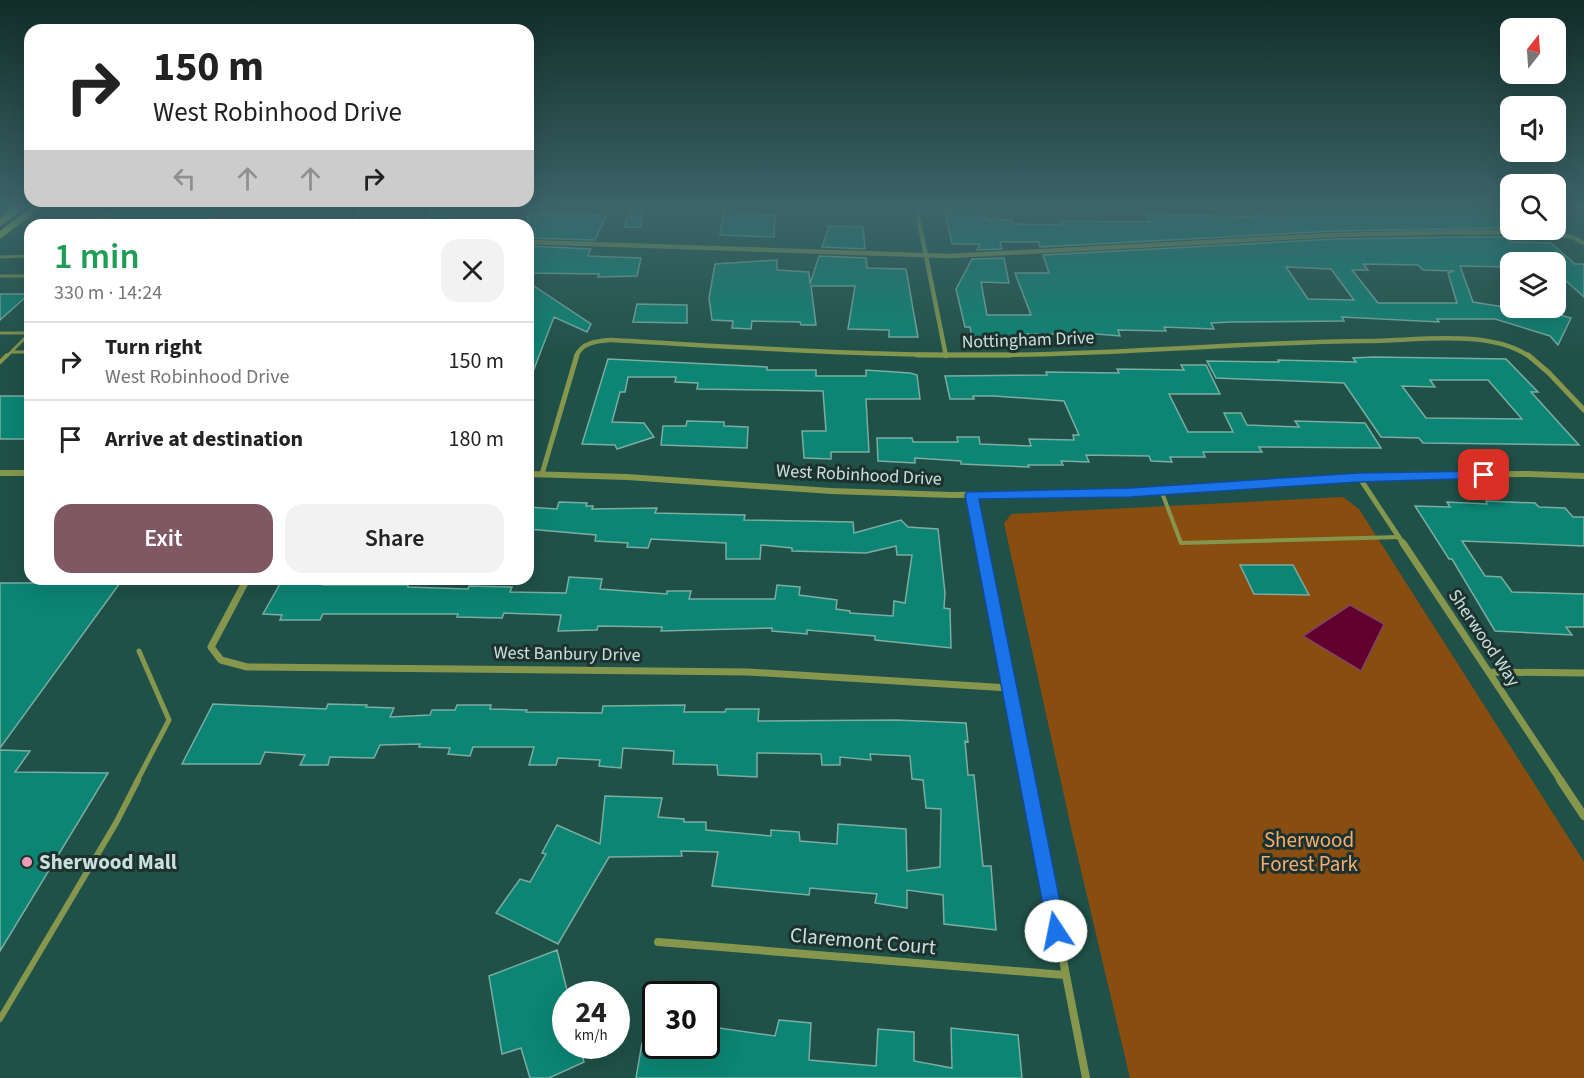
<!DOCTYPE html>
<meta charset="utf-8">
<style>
body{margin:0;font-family:"Source Sans 3",sans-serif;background:#f2f2f2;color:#222;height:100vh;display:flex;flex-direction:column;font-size:22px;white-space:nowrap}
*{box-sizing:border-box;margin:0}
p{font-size:20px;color:#767676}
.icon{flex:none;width:33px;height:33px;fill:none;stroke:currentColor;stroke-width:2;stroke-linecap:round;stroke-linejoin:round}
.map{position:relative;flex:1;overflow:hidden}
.panel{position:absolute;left:24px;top:219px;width:510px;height:366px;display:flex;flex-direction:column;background:#fff;border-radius:18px;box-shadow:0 6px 24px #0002}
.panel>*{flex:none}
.banner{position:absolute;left:24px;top:24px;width:510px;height:183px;border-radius:18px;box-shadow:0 6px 24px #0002;background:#fff;color:#222;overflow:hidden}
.needle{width:39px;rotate:17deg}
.buttons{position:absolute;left:1500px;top:18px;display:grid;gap:12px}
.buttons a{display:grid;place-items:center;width:66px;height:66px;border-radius:12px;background:#fff;box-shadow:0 6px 24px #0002;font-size:30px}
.speed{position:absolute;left:552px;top:981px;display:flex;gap:12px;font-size:30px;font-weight:700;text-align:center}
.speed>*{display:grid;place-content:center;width:78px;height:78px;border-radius:50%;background:#fff;box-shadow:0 6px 24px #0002;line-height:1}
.speed small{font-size:15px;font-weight:400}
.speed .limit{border:3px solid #111;border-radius:9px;background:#fff;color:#111}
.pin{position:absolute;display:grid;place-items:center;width:51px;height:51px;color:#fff;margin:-26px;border-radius:12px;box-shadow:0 3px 9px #0006}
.me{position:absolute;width:66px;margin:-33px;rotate:349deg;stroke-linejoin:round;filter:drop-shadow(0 0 4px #0008)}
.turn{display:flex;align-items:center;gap:21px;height:126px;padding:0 30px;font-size:27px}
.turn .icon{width:78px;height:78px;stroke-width:2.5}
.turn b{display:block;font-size:42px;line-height:51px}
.lanes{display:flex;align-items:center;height:57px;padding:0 30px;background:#0003;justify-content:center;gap:30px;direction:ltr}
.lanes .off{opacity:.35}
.round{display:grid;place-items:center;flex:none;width:63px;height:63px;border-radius:18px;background:#f2f2f2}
.summary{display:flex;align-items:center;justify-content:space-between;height:102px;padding:0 30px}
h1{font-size:36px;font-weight:600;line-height:45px;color:#1e9e55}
.primary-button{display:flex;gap:12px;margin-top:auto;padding:12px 30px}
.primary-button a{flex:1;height:69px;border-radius:18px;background:#7f5864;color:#fff;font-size:24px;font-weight:600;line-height:69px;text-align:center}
.primary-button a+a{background:#f2f2f2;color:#222}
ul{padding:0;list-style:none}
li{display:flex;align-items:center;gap:18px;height:78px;padding:0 30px;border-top:2px solid #e0e0e0}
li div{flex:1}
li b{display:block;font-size:22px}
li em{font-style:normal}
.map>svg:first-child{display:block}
</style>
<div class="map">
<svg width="1584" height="1078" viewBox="0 0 1584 1078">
<rect width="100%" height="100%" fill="#205148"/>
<path fill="#894e0f" d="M1343 497 1359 509 1584 862V1078H1130L1072 832 1004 523 1012 514Z"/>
<path fill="#61002f" stroke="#804463" stroke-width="1.5" d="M1350 605 1384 624 1361 671 1303 636Z"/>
<path fill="#0c8574" stroke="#7bada2" stroke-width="1.5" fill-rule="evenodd" d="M121 206H225L208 223H101Z
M944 206H980L986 220H993L995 217 996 220H1012L1013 224 1063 225 1061 221 1151 222 1146 214 1257 217 1255 213 1292 211 1290 208H1366L1364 206 1510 207V228L1335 231 1040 247 1039 242H1000L1002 249 977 250 980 244H952Z
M433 209H456L447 224 423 225Z
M629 211 643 212 641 227H624Z
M724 211H739L738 214 775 215 774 237 720 235Z
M528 214H580L606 216 595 240 528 238Z
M829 226 863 227 865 249 822 247Z
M1466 237H1510V242L1551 243 1575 264H1584V297L1565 280H1556V262H1510V267L1460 266 1473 302 1516 309 1536 308 1571 318 1558 345 1550 336 1495 319H1437L1439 322 1342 317 1344 321 1231 322 1211 323 1214 329 1164 327 1166 331 1118 330 1120 336 1072 332V334H1027L1029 337H972L970 327H965L956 289 972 259 1004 258 1009 283 981 282 987 315H1031L1015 273H1049L1043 255 1335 239ZM1363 264 1418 265 1423 270 1454 271 1448 273 1457 303H1378L1352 270H1368ZM1286 267 1331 269 1354 300 1308 299Z
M528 246 591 249 588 256 641 258 637 276 598 277 599 274 528 273Z
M819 256 866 258 867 268 906 269 918 337H889V330L848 329 855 286H811L816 325H801L800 322 752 321 751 329 732 328 733 321 712 320 709 298 715 264 777 260V270L809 272 810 284Z
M528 282 591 324 587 332 554 317 529 382Z
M0 294H29L0 320Z
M637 304 687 305V323L633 322Z
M1374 357 1506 359 1538 392H1531L1579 445 1423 443 1419 438 1381 437 1344 383 1216 378 1207 361 1279 362 1278 360 1356 362 1353 358ZM1430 380H1488L1522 419 1426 418 1402 386 1435 387Z
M608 359 767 367V370H816V376H866V370L910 373 917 375 920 399H866L869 452H831V459L804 458 802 431H826L823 391 697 389 698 383 675 382 676 377H628L625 392H620L612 422 644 423 654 437 617 449 615 445 582 444Z
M1181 365H1206L1220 394H1169L1188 432H1233L1224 413H1241L1247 425 1299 427 1295 421 1365 423 1381 448 1259 447 1262 452H1203L1205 457H1170L1172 462 1151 461 1149 456 1086 455 1089 462 1061 461 1063 465H1028L1029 467 961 464V461L915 458V463L878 461 877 438H912L913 442H958L957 437H979L980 444 1031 446 1029 439 1074 440 1073 435H1079L1064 401 994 396H973L974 399H950L945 376 1047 375 1046 372 1119 373 1117 369 1184 370Z
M0 396H30V439H0Z
M687 421 724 422V426L748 427 747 448 661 445 663 426H686Z
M1486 501 1535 503 1539 507 1565 508 1573 517H1584V546L1462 541 1485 576 1501 577 1512 592 1584 594V627H1566L1572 635 1495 631 1452 559H1449L1415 506 1450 507 1447 502 1487 504Z
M559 502 587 503 586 506H593L592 509 657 508 655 513 745 515 744 520 853 522 854 533 901 520 908 527 938 529 945 593 944 608 950 609 951 648 875 640V636L807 630V634L772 631V628L661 631 662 627 598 626 597 630 558 631 561 615 504 613 502 618 457 617 458 614H323L320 620H280L282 615 263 614 280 584 292 583 294 579H326L323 585H408V587L468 589 469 586 512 587 510 592 566 593 569 577 602 579 600 589 667 594V591H691L689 599H775L777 585 800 587 799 595 837 600 836 609 850 611V613L893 616 894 601 905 603 912 555H897L896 546 866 553 792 551V548L761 545 760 559H726V543L651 539 648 548 627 547 628 543 595 541 596 535 528 529V507L557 509Z
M1240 565H1293L1309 595 1254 594Z
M0 583H120L0 748Z
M213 704 326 709 328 704 367 705 366 707 394 708 390 717 430 715 432 710H455L457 705H491L490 709 527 710 526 712 602 713 603 706 685 705 684 712H725L726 709H759L758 721 896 720 966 723 968 742 965 741 968 775H974L983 866H991L996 930 944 924 943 895 907 890V908L875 903 877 894 810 888 809 895 712 886 718 852 681 851 682 856 609 857 558 944 496 913 520 879 530 882 546 854 542 853 557 825 600 844 605 796 662 798 658 817 684 819V822H706V830L771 836V830L799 832 800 841 837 844 838 824 906 829 907 871 940 867 941 809 926 808 923 780 912 779 910 756 870 754 871 760 840 757V765H822L821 754 757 753V777L718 775 717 765 673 764 674 751 623 748 621 768 599 766 600 760 558 758 556 765H529L534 747H473L470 756 448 754 450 748 419 747 420 744 380 745 374 758 330 757 328 765H300L305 755 265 752 260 764H182Z
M0 750 30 751 15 772 108 773 0 951Z
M557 950 568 994H566V1046H580L584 1062 549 1078H530L521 1048 502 1054 489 976Z
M779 1020 811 1023 809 1060 876 1066 878 1029 914 1032V1061L952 1068 951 1028 1018 1035 1022 1078H636L642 1043 687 1049V1046H706V1026L775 1036Z"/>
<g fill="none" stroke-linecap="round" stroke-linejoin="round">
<path stroke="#86974d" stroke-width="3" d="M93 225 114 206
M230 225 248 206
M351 225 362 209 360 206
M0 257 30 256
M0 276H30
M0 333H30
M11 352H30
M6 357 30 333"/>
<path stroke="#86974d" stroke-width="4" d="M0 362 7 355
M1161 490 1181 543 1399 537"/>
<path stroke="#86974d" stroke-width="5" d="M137 781 169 720 139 651"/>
<path stroke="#86974d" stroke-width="6" d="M0 1019 116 823 138 780"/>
<path stroke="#86974d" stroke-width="4.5" d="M76 206V210
M916 206 946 356
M528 242 950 256 1335 235 1466 232 1550 233 1572 237 1584 243
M576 357C581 342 598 341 611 340 738 347 864 356 991 355 1116 355 1241 342 1367 341 1415 341 1490 328 1530 357"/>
<path stroke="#86974d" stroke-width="5" d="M917 355H1010
M1528 355 1549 373 1584 410
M542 474 577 355
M1359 477 1404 545
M972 495 982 545"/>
<path stroke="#86974d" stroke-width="7" d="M981 543 1028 781
M1403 543 1561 781
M247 579 211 647 221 660 247 667 748 672 1009 688
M1489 672 1584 673"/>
<path stroke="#86974d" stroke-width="8" d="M1028 780 1086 1078
M1560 780 1584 816
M658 942 1065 975"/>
<path fill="#86974d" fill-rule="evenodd" d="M0 470H30V476H0Z
M528 471 627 474 831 488 952 492 1130 489 1395 472 1528 471 1584 473V479L1528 477 1395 478 1130 495 952 498 831 494 627 480 528 477Z"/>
<path fill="#c4e334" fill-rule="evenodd" d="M8 206H18V213L0 226V218L8 212Z
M32 206H43L0 239V231Z"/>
</g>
<linearGradient id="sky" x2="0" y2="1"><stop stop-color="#122d28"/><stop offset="0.58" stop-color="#3c656a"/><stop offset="1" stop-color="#3c656a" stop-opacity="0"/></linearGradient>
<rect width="1584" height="357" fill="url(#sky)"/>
<path fill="#1a73e8" stroke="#114b97" stroke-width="1.5" d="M1484 471 1489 472 1490 475 1489 478 1359 482 1130 497 979 499 1066 931 1063 937 1056 940 1049 937 965 495 967 492 1130 488 1359 473Z"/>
<circle fill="#f09ab5" stroke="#1d322e" stroke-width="2" cx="27" cy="862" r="6"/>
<g text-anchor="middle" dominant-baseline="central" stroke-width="6" stroke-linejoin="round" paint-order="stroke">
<g font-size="18" fill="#c8e1db" stroke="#1d322e">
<text transform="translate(1028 340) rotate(-2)">Nottingham Drive</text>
<text transform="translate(859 475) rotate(3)">West Robinhood Drive</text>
<text transform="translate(1484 638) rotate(56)">Sherwood Way</text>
<text transform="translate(567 654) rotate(1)">West Banbury Drive</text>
</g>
<g font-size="21" fill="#f6ad70" stroke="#1d322e">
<text x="1309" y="840">Sherwood<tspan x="1309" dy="24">Forest Park</tspan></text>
</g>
<g font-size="21" font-weight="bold" fill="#c8e1db" stroke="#1d322e" text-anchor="start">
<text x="39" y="862">Sherwood Mall</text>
</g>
<g font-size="21" fill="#c8e1db" stroke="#1d322e">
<text transform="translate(863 941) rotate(5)">Claremont Court</text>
</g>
</g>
</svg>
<div class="buttons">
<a><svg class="needle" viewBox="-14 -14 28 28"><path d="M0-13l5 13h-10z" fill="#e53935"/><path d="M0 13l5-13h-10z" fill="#767676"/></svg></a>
<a><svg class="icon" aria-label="sound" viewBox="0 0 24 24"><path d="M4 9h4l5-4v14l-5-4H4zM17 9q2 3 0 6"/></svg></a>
<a><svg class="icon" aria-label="search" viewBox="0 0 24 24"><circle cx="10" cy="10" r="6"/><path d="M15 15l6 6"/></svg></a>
<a><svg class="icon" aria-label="layers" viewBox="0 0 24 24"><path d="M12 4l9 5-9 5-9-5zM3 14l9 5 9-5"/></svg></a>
</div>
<div class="speed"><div>24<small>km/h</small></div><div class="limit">30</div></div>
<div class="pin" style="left:1484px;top:475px;background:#d93025"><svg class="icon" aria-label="arrive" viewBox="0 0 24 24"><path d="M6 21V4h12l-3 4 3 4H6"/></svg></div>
<svg class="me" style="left:1056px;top:931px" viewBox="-20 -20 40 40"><circle r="19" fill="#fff"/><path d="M0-13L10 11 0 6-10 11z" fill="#1a73e8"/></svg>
<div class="banner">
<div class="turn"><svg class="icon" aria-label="right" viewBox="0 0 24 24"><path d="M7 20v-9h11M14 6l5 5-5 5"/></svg><div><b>150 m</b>West Robinhood Drive</div></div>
<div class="lanes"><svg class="icon off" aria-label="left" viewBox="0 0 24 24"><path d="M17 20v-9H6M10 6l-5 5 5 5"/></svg><svg class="icon off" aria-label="ahead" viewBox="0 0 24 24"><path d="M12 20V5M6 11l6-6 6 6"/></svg><svg class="icon off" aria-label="ahead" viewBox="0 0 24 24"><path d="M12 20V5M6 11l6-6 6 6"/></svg><svg class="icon" aria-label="right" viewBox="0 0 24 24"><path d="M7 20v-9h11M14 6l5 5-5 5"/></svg></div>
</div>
<section class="panel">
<div class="summary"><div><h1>1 min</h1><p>330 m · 14:24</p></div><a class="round"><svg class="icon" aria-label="close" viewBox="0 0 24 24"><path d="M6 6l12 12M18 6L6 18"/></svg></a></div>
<ul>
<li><svg class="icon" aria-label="right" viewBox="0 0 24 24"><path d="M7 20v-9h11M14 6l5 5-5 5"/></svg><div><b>Turn right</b><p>West Robinhood Drive</p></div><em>150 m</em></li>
<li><svg class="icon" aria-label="arrive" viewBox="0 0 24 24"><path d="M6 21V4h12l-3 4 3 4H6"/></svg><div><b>Arrive at destination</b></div><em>180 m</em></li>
</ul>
<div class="primary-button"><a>Exit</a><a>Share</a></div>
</section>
</div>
